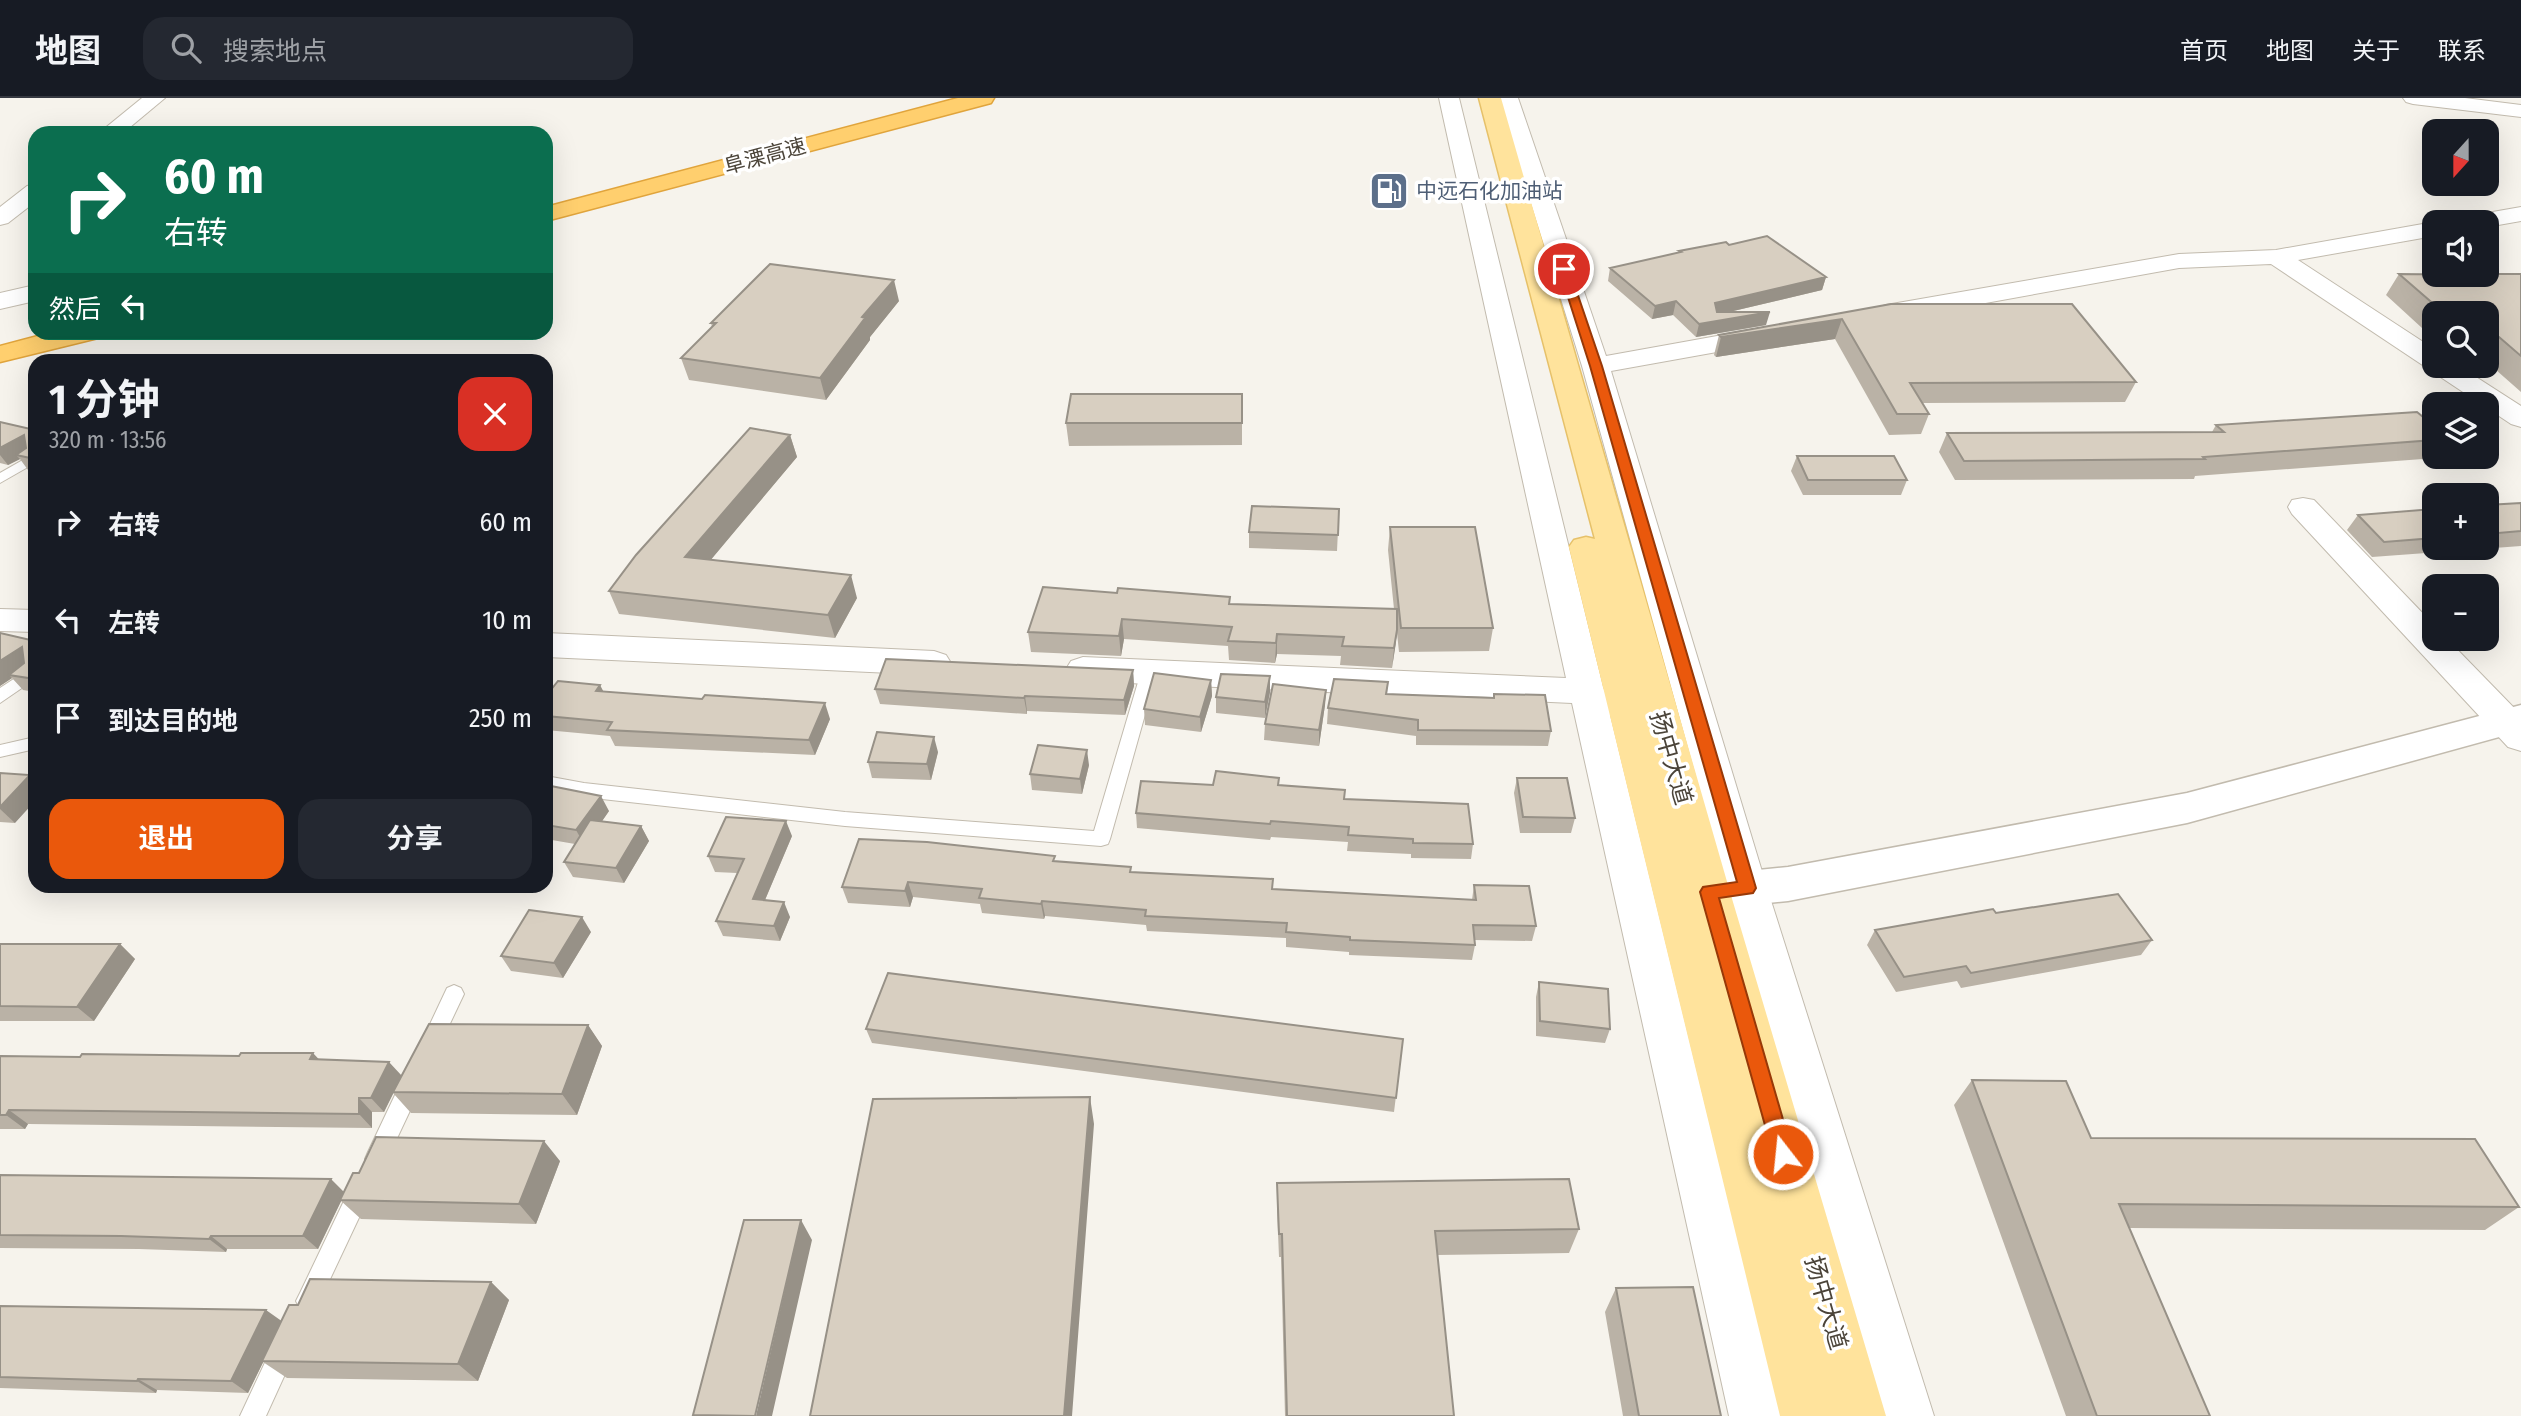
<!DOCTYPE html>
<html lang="zh">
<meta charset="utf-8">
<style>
body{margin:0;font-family:"Fira Sans Condensed","Noto Sans SC",sans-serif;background:#242831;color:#f1f3f6;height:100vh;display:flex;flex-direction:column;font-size:26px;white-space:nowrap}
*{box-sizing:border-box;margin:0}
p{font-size:23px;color:#9ea1a6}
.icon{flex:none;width:38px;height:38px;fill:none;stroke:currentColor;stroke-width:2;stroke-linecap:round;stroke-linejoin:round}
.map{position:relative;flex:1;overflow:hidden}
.sheet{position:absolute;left:28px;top:256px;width:525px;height:539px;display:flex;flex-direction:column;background:#171b24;border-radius:21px;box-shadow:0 7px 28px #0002}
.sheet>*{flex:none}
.banner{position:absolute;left:28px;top:28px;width:525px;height:214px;border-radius:21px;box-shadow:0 7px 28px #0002;background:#0b6e4f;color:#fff;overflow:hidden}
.needle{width:46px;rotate:201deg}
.tools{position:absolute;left:2422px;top:21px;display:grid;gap:14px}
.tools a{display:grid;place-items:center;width:77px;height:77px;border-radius:14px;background:#171b24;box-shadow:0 7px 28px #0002;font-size:35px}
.pin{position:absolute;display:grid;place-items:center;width:60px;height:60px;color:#fff;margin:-30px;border:4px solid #fff;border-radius:50%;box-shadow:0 2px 7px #0007}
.me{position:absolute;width:77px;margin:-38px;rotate:344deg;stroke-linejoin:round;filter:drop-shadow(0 0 5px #0008)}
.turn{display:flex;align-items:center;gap:24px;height:147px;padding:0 21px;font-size:32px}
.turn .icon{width:91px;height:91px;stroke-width:2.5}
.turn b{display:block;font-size:49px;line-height:60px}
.then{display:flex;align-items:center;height:66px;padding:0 21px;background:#0003;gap:14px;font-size:26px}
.round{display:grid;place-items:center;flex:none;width:74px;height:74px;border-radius:21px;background:#242831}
.head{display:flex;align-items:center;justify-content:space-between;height:119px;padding:0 21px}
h1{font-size:42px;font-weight:700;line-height:52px}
.action{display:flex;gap:14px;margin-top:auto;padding:14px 21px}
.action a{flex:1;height:80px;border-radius:21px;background:#ea580c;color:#fff;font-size:28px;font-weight:700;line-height:80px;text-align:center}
.action a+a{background:#242831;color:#f1f3f6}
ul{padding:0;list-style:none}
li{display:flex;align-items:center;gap:21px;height:98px;padding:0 21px}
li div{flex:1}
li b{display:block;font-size:26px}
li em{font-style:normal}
header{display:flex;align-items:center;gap:42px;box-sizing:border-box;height:98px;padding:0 35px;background:#171b24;border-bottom:2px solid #363941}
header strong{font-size:33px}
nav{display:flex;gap:38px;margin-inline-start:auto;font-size:24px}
.search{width:490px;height:63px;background:#242831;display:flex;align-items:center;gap:18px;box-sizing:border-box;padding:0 24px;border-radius:21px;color:#9ea1a6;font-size:26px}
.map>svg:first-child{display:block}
</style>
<header>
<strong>地图</strong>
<div class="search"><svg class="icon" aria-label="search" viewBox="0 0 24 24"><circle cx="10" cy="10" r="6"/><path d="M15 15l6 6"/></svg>搜索地点</div>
<nav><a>首页</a><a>地图</a><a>关于</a><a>联系</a></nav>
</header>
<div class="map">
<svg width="2521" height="1318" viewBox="0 0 2521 1318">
<rect width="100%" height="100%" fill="#f6f3ec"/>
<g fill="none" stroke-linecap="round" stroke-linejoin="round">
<g stroke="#c2bbae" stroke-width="2">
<path id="service" d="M35 355V365L0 385V375Z
M35 567V581L0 605V590Z
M1149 568 1157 574 1110 741 1108 746 1101 748 845 728 584 699 546 692V678L584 685 845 714 1094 733 1141 574Z
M35 639V651L0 659V647Z
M454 887 461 890 464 896 437 953 430 956 423 953 420 947 423 941 447 890Z
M412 976 420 978 423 985 384 1068 376 1071 368 1068 365 1061 368 1054 404 978Z
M361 1081 369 1084 372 1092 316 1211 308 1215 300 1211 296 1203 300 1195 353 1084Z
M285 1238 294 1241 297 1250 266 1318H240L276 1241Z"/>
</g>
<g stroke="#c2bbae" stroke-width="2">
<path id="minor" d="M142 0H165L123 35H99Z
M1439 0H1459L1603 589 1612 614 1610 617 1781 1318H1729L1572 605 1083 583 1071 579 1066 571 1071 563 1083 559 1566 580Z
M1498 0H1518L1606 258 1767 229 1776 231 1780 237 1776 243 1767 245 1611 273 1767 790 1934 1318H1882L1727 790 1582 268Z
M2403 0H2465L2521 7V19L2413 6 2406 4Z
M35 86V104L8 125 0 127V109L27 88Z
M2521 109V123L2487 129V124H2460L2464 119Z
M2434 124V138L2298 162 2434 251V268H2459L2521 308V329L2511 326 2487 310V306H2481L2271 166 2179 170 1886 223 1877 220 1873 215 1877 210 1886 207 2179 156 2276 152Z
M35 187V203L0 211V195Z
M2303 400 2314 402 2434 527V541H2447L2521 617V653L2508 649 2292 416 2288 409 2292 402Z
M0 511 35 512V534L0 533Z
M546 535 934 553 946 557 951 565 946 573 934 577 546 559Z"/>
</g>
<g stroke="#c2bbae" stroke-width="3">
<path id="tertiary" d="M2521 607V633L2187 725 1788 803 1709 811H1678L1663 806 1657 794 1663 782 1678 777H1709L1788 769 2187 695Z"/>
</g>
<g stroke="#e6c16a" stroke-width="3">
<path id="primary" d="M1479 0H1501L1730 794 1886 1318H1780L1569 449 1574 442 1586 439 1595 441Z"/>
</g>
<g stroke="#e0a43c" stroke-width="3">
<path id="motorway" d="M958 0H994L991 5 546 123V109Z
M53 234H101L98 240 0 264V248Z"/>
</g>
<use href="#service" fill="#fff" fill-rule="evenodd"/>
<use href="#minor" fill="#fff" fill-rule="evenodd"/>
<use href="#tertiary" fill="#fff" fill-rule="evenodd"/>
<use href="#primary" fill="#ffe39c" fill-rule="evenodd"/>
<use href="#motorway" fill="#ffcf6e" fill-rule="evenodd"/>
</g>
<path fill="#bab2a6" d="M1729 147 1826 179 1822 192 1729 214 1766 227 1696 239 1673 217 1652 221 1608 183 1610 170 1679 155V153Z
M2399 176H2521V294L2487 264V215H2434V241L2386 197Z
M899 203 870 239V242L826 302 689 282 681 260 712 229 711 225Z
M1891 206 2136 284 2125 304 1922 305 1929 316 1921 336 1889 337 1835 241 1716 259 1714 257 1719 237Z
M1242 296V347L1069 348 1066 325Z
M0 324 35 332V374L28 372 20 361 8 367 0 365Z
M2216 327 2434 328V359H2437L2436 360 2195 378 2194 381 1955 382 1939 354 1947 335 2212 334Z
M790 337 797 359 711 461 857 500 835 540 619 516 609 493Z
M1797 358 1907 382 1901 397H1803L1791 373Z
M2521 405V448L2372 459 2347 432 2358 417 2434 411V450H2487V407Z
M1339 411 1337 453 1249 450V434Z
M1390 429 1493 530 1489 553 1399 554 1397 535 1392 570 1340 567 1341 558 1277 556 1275 565 1229 562 1228 548 1124 541 1121 558 1031 554 1028 534 1117 495 1230 499V506L1394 511 1388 452Z
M0 535 35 543V594L23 592 12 580 0 588Z
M1133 572 1134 588 1125 617 1027 613V616L880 606 875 591Z
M1270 578V594L1265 620 1216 615V599Z
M1211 582 1212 598 1201 634 1145 627 1144 611Z
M1388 584 1387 596 1493 599 1494 596 1551 633 1548 648 1416 647V638L1327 626 1328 610Z
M1326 592 1325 607 1319 648 1264 642 1265 626Z
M603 594 830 621 815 657 615 648 610 638 546 632V598Z
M938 654 931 682 872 680 868 664Z
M1089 667 1082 696 1032 692 1030 676Z
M0 675 15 725 0 724Z
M1279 680V687L1344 701 1473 746 1471 761 1411 760V756L1347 753 1348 744 1271 739 1270 742 1137 730 1136 715 1213 687Z
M1517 680 1575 720 1571 735H1520L1514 695Z
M546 687 609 713 602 723 641 728 649 743 624 785 573 779 564 764 575 746 546 741Z
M792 738 765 802 790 819 780 843 723 838 716 823 737 775 715 774 708 758Z
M1056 763 1132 775 1273 781 1272 791 1472 802 1474 787 1536 828 1532 843 1474 842 1475 847 1472 862 1349 857V854L1286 849V840L1147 833 1146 827 1045 818 1044 821 982 815 980 806 913 799 910 809 848 805 842 789Z
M1996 815 2152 842 2141 857 1961 890 1957 883 1896 894 1867 847 1875 832Z
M591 834 563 880 511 873 501 858Z
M0 846H120L135 861 94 923H0Z
M1539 884 1610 931 1605 945 1536 938V899Z
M588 927 602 948 577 1017 411 1015 393 995 384 1014H372V1030L28 1026 25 1031H0V958L319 962 401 978Z
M866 931 1403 941 1394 1014 872 945Z
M1972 982 2091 1040 2519 1109 2485 1132 2129 1130 2210 1318H2066L1954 1007Z
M560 1063 536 1126 361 1121 341 1103 318 1151H227L226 1154 139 1151 0 1150V1077L344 1094Z
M1277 1085 1579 1131 1569 1155 1437 1157 1454 1318H1285L1281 1159H1279L1277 1110Z
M491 1184 509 1202 478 1283 287 1280 263 1264 248 1295 157 1292 156 1295 0 1290V1208L281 1223 298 1207Z
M1616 1190 1721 1318H1623L1605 1214Z"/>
<path fill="#979187" d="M1826 179 1822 192 1712 218 1715 205Z
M894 182 899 203 870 239V242L826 302 820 280 862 219Z
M1676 203 1673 217 1652 221 1655 208Z
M1770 214 1766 227 1696 239 1699 226Z
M1842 221 1835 241 1716 259 1721 239Z
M24 337 35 352 16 357 20 361 8 367 0 357V350Z
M790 337 797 359 694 482 685 459Z
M851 477 857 500 835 540 828 517Z
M1122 521 1124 541 1121 558 1119 538Z
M1397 532 1395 551 1392 570 1394 550Z
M1277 536V556L1275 565 1276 545Z
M22 549 35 564 9 577 12 580 0 588V563Z
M1133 572 1134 588 1125 617 1124 602Z
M1270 578V594L1265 620V604Z
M1211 582 1212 598 1201 634 1200 619Z
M600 587 608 602 596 593Z
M1326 592 1325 607 1319 648V632Z
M1025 598 1027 613V616L1024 600Z
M825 605 830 621 815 657 809 642Z
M934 639 938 654 931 682 927 666Z
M1087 652 1089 667 1082 696 1080 681Z
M30 677 35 682V703L15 725 0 711V709Z
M601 698 609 713 585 748 576 732Z
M786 723 792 738 759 816 753 801Z
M641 728 649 743 624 785 616 770Z
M908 784 913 799 910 809 905 793Z
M1042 803 1045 818 1044 821 1041 806Z
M784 804 790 819 780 843 774 828Z
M582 819 591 834 563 880 554 865Z
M120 846 135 861 94 923 77 909Z
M588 927 602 948 577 1017 562 996Z
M313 955 327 970 310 961Z
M389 964 402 978 384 1014 371 1000Z
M1090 999 1094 1026 1072 1318H1064Z
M359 1000 372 1014V1030L359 1016Z
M9 1012 28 1026 25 1031 6 1017Z
M544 1043 560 1063 536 1126 519 1106Z
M331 1081 345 1095 318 1151 303 1138Z
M801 1122 812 1142 772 1318H756Z
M211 1138 227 1151 226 1154 209 1141Z
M491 1184 509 1202 478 1283 458 1266Z
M266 1212 283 1224 248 1295 231 1283Z
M138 1281 157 1292 156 1295 137 1283Z"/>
<path fill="#d8cfc1" stroke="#979187" stroke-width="2" d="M1767 138 1826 179 1715 205 1717 214H1770L1699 226 1676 203 1655 208 1610 170 1681 154 1679 153 1726 144 1729 147Z
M770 166 894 182 862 219 865 220 820 280 681 260 716 225H711Z
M2399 176 2487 177V176H2521V258L2499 239H2487V215H2444Z
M1891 206H2072L2136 284 1910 285 1929 316H1897L1842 221 1721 239 1719 237Z
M1071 296H1242V325H1066Z
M2417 314 2434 328V342L2203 359 2205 361 1964 363 1947 335 2224 334 2216 327Z
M0 324 35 332V361L16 357 26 350 24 337 0 350Z
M750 330 790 337 685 459 851 477 828 517 609 493 636 457Z
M1797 358H1894L1907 382H1808Z
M2521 405V433L2487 436V407Z
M1252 408 1339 411 1338 437 1249 434Z
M2434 411V440L2384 444 2358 417Z
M1390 429H1475L1493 530H1401Z
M1043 489 1117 495 1118 490 1230 499 1229 506 1397 511V532L1394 550 1342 548 1344 539 1277 536 1276 545 1228 543 1232 529 1122 521 1119 538 1028 534Z
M0 535 35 543V581L9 577 24 565 22 549 0 563Z
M886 561 1133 572 1124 602 1025 598 1024 600 875 591Z
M1154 575 1211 582 1200 619 1144 611Z
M1221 576 1270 578 1265 604 1216 599Z
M1334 581 1388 584 1386 596 1494 600V596L1545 597 1551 633 1418 632V622L1328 610Z
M558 583 600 587 596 593 702 601 705 597 825 605 809 642 607 632 612 624 546 618V598Z
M1273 586 1326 592 1319 632 1265 626Z
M877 634 934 639 927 666 868 664Z
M1038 647 1087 652 1080 681 1030 676Z
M1216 673 1279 680 1278 687 1345 692 1344 701 1468 706 1473 746 1413 745V741L1348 737 1349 729 1271 723 1270 726 1136 715 1141 683 1213 687Z
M0 675 30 677 0 709Z
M1517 680H1567L1575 720 1523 719Z
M546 687 601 698 576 732 546 727Z
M726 719 786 723 753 801 784 804 774 828 716 823 744 761 708 758Z
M590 722 641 728 616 770 564 764Z
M859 741 927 744 1055 758 1053 763 1131 769 1130 774 1273 781 1272 791 1476 802 1474 787 1529 788 1536 828 1473 827 1475 847 1350 842V839L1286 834 1287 825 1145 818 1146 812 1042 803 1041 806 979 800 982 791 908 784 905 793 842 789Z
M2118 796 2152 842 1971 875 1966 868 1904 879 1875 832 1993 811 1996 815Z
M529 812 582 819 554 865 501 858Z
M0 846H120L77 909 0 908Z
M888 875 1403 941 1396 1000 866 931Z
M1539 884 1608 891 1610 931 1540 923Z
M429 926 588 927 562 996 393 994Z
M241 955H313L310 961 389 964 371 1000H359V1016L9 1012 6 1017H0V958L80 959 82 956 239 958Z
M1972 982 2066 983 2091 1040 2475 1041 2519 1109 2119 1106 2210 1318H2097Z
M1090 999 1064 1318H810L873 1001Z
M376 1039 544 1043 519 1106 340 1102 353 1075H359Z
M0 1077 331 1081 303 1138H211L209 1141 121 1138 0 1137Z
M1569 1081 1579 1131 1435 1133 1454 1318H1287L1282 1136H1279L1277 1085Z
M744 1122H801L755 1318 693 1317Z
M310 1181 491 1184 458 1266 262 1263 289 1207H298Z
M1693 1189 1721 1318H1639L1616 1190Z
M0 1208 266 1212 231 1283 138 1281 137 1283 0 1279Z"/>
<path fill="#ea580c" stroke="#983908" stroke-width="2" d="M1564 168 1569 171 1602 268 1756 790 1753 795 1719 800 1793 1056 1791 1063 1783 1065 1776 1063 1773 1056 1700 794 1703 789 1737 784 1590 268 1559 171Z"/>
<defs>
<g id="fuel-square" transform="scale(2.0125)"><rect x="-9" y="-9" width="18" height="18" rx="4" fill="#5c6f8a" stroke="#fff"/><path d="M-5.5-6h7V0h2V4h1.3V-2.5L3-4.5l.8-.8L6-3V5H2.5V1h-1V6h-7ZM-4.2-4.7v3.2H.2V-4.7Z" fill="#fff"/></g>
</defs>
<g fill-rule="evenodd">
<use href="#fuel-square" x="1389" y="93"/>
</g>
<g text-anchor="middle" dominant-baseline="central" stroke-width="7" stroke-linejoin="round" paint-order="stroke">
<g font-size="21" fill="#4b4439" stroke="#fff">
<text transform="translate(765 58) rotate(-15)">阜溧高速</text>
</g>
<g font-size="21" fill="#4e5e75" stroke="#fff" text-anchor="start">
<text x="1416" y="93">中远石化加油站</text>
</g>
<g font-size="24" fill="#4b4439" stroke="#fff">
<text transform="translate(1671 660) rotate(74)">扬中大道</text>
<text transform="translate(1826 1205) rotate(74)">扬中大道</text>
</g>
</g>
</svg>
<div class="tools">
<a><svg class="needle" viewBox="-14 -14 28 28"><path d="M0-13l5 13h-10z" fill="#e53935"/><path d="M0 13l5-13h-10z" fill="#9ea1a6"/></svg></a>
<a><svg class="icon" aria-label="sound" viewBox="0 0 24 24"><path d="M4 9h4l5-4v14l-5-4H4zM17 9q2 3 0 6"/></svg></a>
<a><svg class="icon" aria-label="search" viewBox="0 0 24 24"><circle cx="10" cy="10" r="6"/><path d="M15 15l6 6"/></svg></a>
<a><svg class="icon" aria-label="layers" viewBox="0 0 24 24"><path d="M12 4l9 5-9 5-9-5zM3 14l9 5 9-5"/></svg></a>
<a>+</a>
<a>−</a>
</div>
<div class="pin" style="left:1564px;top:171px;background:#d93025"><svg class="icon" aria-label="arrive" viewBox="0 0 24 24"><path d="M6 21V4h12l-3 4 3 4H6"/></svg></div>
<svg class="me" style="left:1783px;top:1056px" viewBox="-20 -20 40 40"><circle r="17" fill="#ea580c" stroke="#fff" stroke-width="3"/><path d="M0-11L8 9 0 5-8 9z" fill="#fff"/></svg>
<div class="banner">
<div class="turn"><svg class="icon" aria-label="right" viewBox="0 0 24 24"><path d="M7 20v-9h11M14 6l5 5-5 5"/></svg><div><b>60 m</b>右转</div></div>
<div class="then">然后<svg class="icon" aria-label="left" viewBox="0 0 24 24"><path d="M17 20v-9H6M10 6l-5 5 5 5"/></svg></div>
</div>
<section class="sheet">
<div class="head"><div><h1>1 分钟</h1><p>320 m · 13:56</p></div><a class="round" style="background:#d93025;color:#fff"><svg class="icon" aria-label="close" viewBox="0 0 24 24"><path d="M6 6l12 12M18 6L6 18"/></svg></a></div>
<ul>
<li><svg class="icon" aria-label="right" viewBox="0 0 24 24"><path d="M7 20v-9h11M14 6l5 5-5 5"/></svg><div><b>右转</b></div><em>60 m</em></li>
<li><svg class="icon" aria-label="left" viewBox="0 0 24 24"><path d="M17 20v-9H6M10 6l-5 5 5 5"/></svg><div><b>左转</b></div><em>10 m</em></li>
<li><svg class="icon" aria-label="arrive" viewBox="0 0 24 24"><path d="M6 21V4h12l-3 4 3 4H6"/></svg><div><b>到达目的地</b></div><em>250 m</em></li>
</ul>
<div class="action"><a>退出</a><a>分享</a></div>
</section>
</div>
